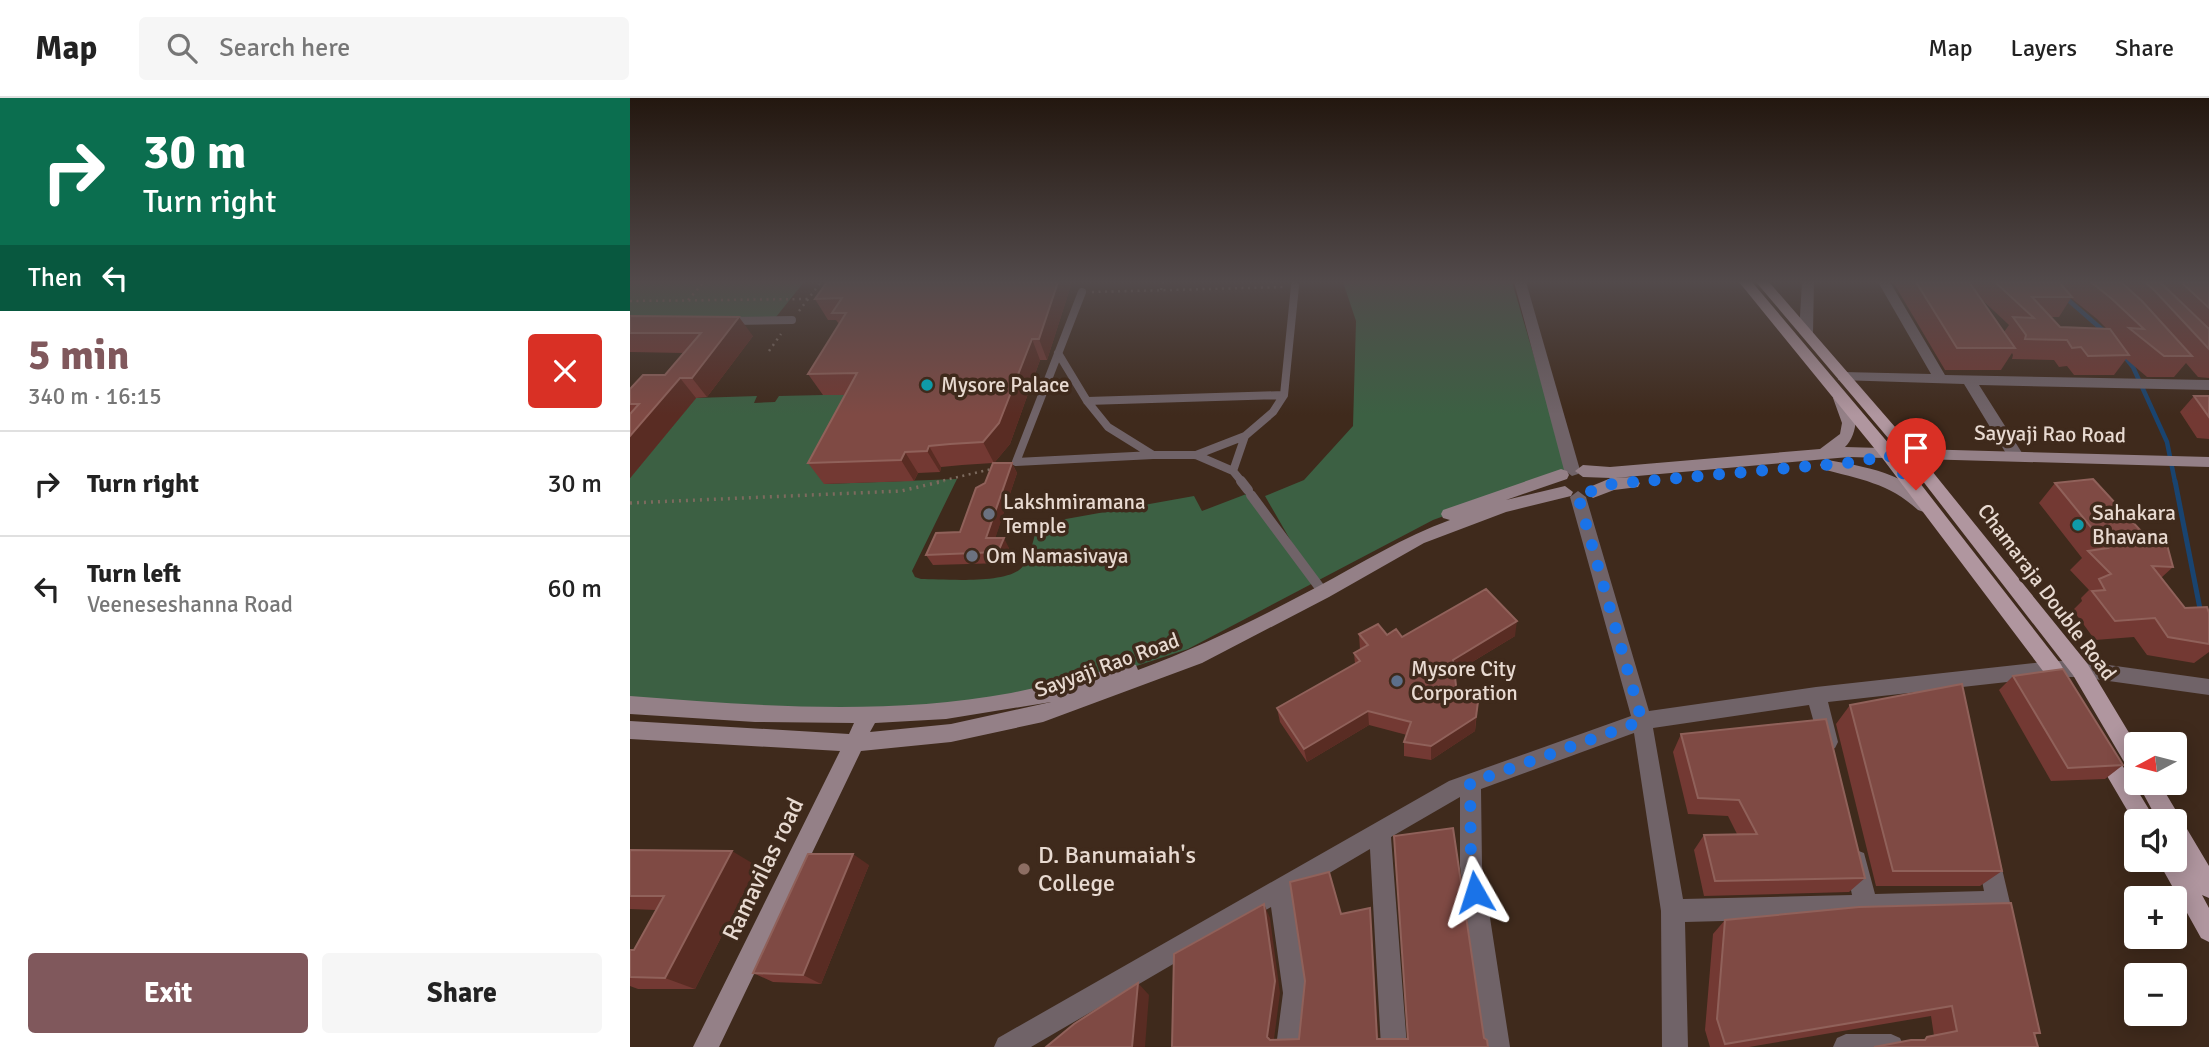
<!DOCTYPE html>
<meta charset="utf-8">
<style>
body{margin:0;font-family:Signika,sans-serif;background:#f6f6f6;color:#222;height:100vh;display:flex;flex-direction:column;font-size:26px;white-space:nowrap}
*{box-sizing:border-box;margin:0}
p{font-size:23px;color:#767676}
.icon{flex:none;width:38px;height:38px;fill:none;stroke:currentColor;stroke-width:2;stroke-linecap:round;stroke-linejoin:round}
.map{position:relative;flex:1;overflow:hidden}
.details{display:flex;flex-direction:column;background:#fff;width:630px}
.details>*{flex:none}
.banner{background:#0b6e4f;color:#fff;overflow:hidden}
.needle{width:46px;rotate:263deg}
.tools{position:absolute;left:1494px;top:634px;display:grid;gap:14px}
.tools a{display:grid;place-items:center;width:63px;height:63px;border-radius:7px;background:#fff;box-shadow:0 4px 18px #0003;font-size:35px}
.pin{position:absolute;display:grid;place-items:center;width:60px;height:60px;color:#fff;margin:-72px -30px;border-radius:50% 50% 50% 0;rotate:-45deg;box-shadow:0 0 7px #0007}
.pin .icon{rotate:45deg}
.me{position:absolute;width:77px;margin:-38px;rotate:354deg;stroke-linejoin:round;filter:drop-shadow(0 0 5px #0008)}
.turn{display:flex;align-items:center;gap:24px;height:147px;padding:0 28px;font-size:32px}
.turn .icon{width:91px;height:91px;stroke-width:2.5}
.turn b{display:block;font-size:49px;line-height:60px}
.then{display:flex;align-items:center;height:66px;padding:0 28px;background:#0003;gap:14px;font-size:26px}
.round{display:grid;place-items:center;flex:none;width:74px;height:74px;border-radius:7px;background:#f6f6f6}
.summary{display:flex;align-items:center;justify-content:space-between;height:119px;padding:0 28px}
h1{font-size:42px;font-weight:700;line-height:52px;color:#80585c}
.button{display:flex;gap:14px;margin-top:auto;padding:14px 28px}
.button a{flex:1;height:80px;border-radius:7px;background:#80585c;color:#fff;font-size:28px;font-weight:700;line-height:80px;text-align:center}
.button a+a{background:#f6f6f6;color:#222}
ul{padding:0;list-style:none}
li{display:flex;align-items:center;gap:21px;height:105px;padding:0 28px;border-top:2px solid #e0e0e0}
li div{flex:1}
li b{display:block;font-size:26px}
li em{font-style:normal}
header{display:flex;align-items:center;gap:42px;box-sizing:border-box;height:98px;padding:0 35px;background:#fff;border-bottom:2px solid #e0e0e0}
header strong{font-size:33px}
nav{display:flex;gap:38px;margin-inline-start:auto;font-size:24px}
.search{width:490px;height:63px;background:#f6f6f6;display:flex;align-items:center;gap:18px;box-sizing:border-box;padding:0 24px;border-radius:7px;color:#767676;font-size:26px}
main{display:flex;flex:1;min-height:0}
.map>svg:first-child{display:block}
</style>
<header>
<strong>Map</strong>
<div class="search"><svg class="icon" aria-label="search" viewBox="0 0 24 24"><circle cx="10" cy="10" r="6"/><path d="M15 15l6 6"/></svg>Search here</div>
<nav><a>Map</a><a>Layers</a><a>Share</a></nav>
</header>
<main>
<section class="details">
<div class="banner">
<div class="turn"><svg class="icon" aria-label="right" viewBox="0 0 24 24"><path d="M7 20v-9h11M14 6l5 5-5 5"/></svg><div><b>30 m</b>Turn right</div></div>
<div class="then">Then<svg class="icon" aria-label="left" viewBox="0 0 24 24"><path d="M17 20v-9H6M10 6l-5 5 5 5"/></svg></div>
</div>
<div class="summary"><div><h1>5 min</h1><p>340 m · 16:15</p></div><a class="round" style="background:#d93025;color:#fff"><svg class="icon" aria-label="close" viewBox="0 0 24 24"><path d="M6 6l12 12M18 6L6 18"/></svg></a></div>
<ul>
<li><svg class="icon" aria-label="right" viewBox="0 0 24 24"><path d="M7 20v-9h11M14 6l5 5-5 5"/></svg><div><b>Turn right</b></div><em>30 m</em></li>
<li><svg class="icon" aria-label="left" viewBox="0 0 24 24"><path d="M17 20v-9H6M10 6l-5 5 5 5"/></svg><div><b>Turn left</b><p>Veeneseshanna Road</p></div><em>60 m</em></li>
</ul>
<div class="button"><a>Exit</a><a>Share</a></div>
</section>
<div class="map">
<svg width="1579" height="949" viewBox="0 0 1579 949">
<rect width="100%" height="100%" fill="#3f2a1c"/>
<path fill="#3c6043" d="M0 184H174L146 219 0 220Z
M713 184H882L938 373 803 422 558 551 412 599 230 616 0 605V380L66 300 127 298 124 305 145 304 149 298 237 296 195 386 327 381 282 473 285 479 291 481C314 481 380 487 393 468 401 457 404 438 408 426L564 398 572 413 619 395 680 476 635 398 674 382 723 328 726 223Z"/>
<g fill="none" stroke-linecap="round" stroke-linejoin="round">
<path stroke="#194470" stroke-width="4.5" d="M1436 200 1476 235
M1495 259 1503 269 1537 344 1545 384"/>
<path stroke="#194470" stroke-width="5" d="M1545 383 1571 516"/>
<path stroke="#7c6a5e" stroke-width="2.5" stroke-dasharray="2 4.5" stroke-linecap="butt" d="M531 192 533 184
M462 194 654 189
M58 202 74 184
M0 203 178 201
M169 213 191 184
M139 253 151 236
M307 384 362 371"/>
<path stroke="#7c6a5e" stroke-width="3.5" stroke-dasharray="2 5" stroke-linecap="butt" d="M0 405 271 393 314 383"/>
<path stroke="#706368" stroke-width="8" d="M452 194 386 364 523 357
M102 223 162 222
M428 255 457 303 478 329 523 357H566L603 373 612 384
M457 303 654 297
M566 357 615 338
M603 373 615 338 643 314 654 297 665 188"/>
<path stroke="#706368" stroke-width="10" d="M611 383 618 392
M621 397 693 494"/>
<path fill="#706368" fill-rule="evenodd" d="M1172 184H1184L1183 235 1176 239 1169 235Z
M1248 184H1260L1315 277 1579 282V292L1349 287 1394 358 1392 362H1380L1334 286 1208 282V276L1213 274 1301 276Z
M948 393 956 399 1019 613 1186 589 1423 563H1450L1579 581V597L1450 579H1423L1198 604 1208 644 1205 650 1198 653 1191 650 1179 607 1023 630 1053 801 1222 797 1215 763 1218 755 1226 752 1234 755 1245 796 1354 793 1347 758 1350 750 1358 747 1366 750 1369 758 1385 826 1381 834 1373 838 1365 834 1359 816 1055 824 1058 949H1032L1031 813 1004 635 851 691 852 768 880 949H854L830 768V699L761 739 777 949H751L740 751 662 797 677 895 672 949H646L653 895 641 809 401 949H364L368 940 819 683 1001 618 940 399Z
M1216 936H1261L1270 940 1274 949H1203L1207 940Z"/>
<path fill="#706368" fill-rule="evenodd" d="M884 184H896L950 372 948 376 942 378 934 372Z"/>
<path fill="#948087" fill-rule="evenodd" d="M1210 295C1231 302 1229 336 1215 349L1579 359V369L1219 359 985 380 1002 379 1010 385 1008 389 984 392 963 400 955 394 957 390 981 380 953 379 945 373 953 367 980 369 1190 351 1210 336 1212 325 1203 300Z
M1198 362C1232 368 1282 376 1302 408L1294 414 1288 412C1259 385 1229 381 1192 371L1190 367 1192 363Z
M931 371 937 373 939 377 937 381 876 402 935 388 943 394 941 398 876 414 794 445 699 499 572 565 413 624 321 644 231 653 89 949H63L210 653 0 641V623L219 636 224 625 125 624 0 616V598C126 608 256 618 381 595 421 587 460 577 499 565L506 567 508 572C570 549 629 520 687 489 732 465 773 439 820 422L813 420 811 416 813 412ZM421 604 321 626 240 634 245 625 316 621Z"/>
<path fill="#b0969f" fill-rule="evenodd" d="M1109 184H1122L1265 353 1430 565 1445 591 1442 597C1427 602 1423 588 1416 577L1253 361Z
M1126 184H1139L1285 352 1457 565 1507 648V676L1500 674 1443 577 1275 360Z
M1473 645 1480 647 1526 723H1507V729L1463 654 1466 647Z
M1507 684H1529L1579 768V800L1572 797 1579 810V844L1571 840 1527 761H1545V723H1528Z"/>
</g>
<path fill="#733933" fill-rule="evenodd" d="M442 184 417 262H410L380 346 364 365H382L387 375 365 440 379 450 374 465 303 467 296 457 330 434 355 385 363 365 332 367 311 369 310 374 288 375 284 383 194 386 178 365 215 297H193L178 276 209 226 206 222H198L185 201Z
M1263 184H1579V280L1568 279 1556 265 1544 279H1517L1496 261 1484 277H1444L1437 268 1429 269 1424 262 1382 261 1383 257 1382 255 1371 272H1315ZM1348 198 1379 227 1374 234ZM1441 200 1467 221 1477 231 1430 229 1420 219H1429Z
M0 218 123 238 77 299 66 300 0 380V291L35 277 54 255 0 254Z
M1564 298H1579V341L1567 340 1550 314Z
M1425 385 1522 445 1543 469 1531 480 1555 510 1579 515V554L1564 565 1517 557 1504 539 1465 542 1443 512 1452 503 1451 500 1459 492 1440 472 1452 460 1409 405Z
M729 536 757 537 772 539 885 538 824 575 827 596H849L845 633 801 662 774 658V644L777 637 739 627 677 664 650 624 647 610 725 566 724 555 730 552Z
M1383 578 1493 667 1475 681 1421 683 1369 592Z
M1220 607 1372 773 1350 788H1246L1206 626Z
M1051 636 1235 780 1219 794 1074 798 1064 752 1074 737 1107 736 1098 718 1058 716 1043 654Z
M0 752 127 768 65 891H8L0 888V852H4L26 812 0 811Z
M239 767 191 886 143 884 123 875Z
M1095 822 1410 935 1405 937 1291 942 1304 938 1301 918 1119 949H1080L1075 932 1083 836Z"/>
<path fill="#592c23" d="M428 184H442L417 262 409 241Z
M109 219 123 238 77 299 62 280Z
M402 241 410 262 380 346 364 365 353 344Z
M50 280 66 300 0 380V338Z
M299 348 311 369 310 374 297 353Z
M275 354 288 375 284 383 271 362Z
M382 365 387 375 362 450 356 440Z
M374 440 379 450 374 465 368 454Z
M887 523 885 538 822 576 823 562Z
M738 613 739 627 677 664 674 651Z
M846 619 845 633 801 662V648Z
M102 753 127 768 65 891 35 880Z
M223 756 239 767 191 886 173 877Z
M634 806 640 820 650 895 643 949 637 939Z
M740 810 741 824 749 949 747 941Z
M508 885 519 897 515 949H502Z"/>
<path fill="#7f4a44" stroke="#90615a" stroke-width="2" d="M197 184H428L409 241H402L369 325 353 344 320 346 299 348 297 353 275 354 271 362 178 365 227 275 178 276 216 215H202L212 200 185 201Z
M1286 184H1339L1385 250H1327Z
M1365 184H1429L1442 199H1402L1430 229 1480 231 1499 257 1458 258 1451 249 1442 250 1437 242 1395 241 1396 237 1383 219 1404 220Z
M1461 184H1491L1512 203 1562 258H1534L1499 230 1514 231 1482 201Z
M1515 184H1530L1578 230H1579V251L1525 193Z
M1551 184H1579V210Z
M0 218 109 219 62 280H50L0 338V316L9 306H0V291L13 277H35L71 235H0Z
M1564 298H1579V319Z
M363 365H382L356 440H374L368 454 296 457 306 435 330 434 346 390 355 385Z
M1463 381 1522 445 1536 443 1543 469 1522 468 1555 510 1577 509 1579 515V546L1538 539 1525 520 1485 523 1462 493 1475 492 1469 481 1481 476 1458 453 1478 450 1425 385Z
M856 491 887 523 823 562 827 596H849L846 619 801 648 774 644 781 624 738 613 674 651 647 610 730 563 724 555 738 547 729 536 748 526 757 537 766 531 772 539Z
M1433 571 1493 667 1438 670 1383 578Z
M1332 586 1372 773H1263L1220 607Z
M1196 621 1235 780 1085 783 1074 737 1127 736 1109 702 1068 700 1051 636Z
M823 730 854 940 857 942 858 949H542L544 856 634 806 645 883 637 939 640 942 669 941 675 883 660 784 699 774 711 816 740 810 747 941H778L764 738Z
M0 752 102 753 35 880 0 879V852H4L34 798H0Z
M178 756H223L173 877 123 875Z
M1381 805 1410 935H1404L1408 949H1244L1281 942H1295L1297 939 1327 933 1322 908 1095 946 1087 921 1095 822 1229 809Z
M508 885 502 949H416L444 926Z"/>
<linearGradient id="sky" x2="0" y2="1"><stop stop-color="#23170f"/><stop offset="0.58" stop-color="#524a4b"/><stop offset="1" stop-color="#524a4b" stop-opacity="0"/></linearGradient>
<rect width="1579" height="317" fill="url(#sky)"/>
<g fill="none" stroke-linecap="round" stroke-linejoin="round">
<path stroke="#1a73e8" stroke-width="12" stroke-dasharray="0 21.6" d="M845 794 841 768 840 685 1012 623 948 398 982 386 1226 364 1259 357 1286 392"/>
</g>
<g fill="#0f9aa8" stroke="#3f2a1c" stroke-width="2.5">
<circle cx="297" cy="287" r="7"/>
<circle cx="1448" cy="427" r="7"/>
</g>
<g fill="#6b7280" stroke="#3f2a1c" stroke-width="2.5">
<circle cx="359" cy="416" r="7"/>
<circle cx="342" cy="458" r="7"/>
</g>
<circle fill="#5c6f8a" stroke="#3f2a1c" stroke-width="2.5" cx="767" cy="583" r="7"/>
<circle fill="#8d6e63" stroke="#3f2a1c" stroke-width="2.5" cx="394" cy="771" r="7"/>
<g text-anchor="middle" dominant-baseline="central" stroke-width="7" stroke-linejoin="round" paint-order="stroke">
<g font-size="21" fill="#e8dad1" stroke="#3f2a1c" text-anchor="start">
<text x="311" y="287">Mysore Palace</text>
<text x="373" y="404">Lakshmiramana<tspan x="373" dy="24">Temple</tspan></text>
<text x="1462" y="415">Sahakara<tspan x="1462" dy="24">Bhavana</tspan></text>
<text x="356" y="458">Om Namasivaya</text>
<text x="781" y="571">Mysore City<tspan x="781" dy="24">Corporation</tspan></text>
</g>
<g font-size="21" fill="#e8dad1" stroke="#3f2a1c">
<text transform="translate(1420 336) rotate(1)">Sayyaji Rao Road</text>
<text transform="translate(1417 494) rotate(53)">Chamaraja Double Road</text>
<text transform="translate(477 567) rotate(-20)">Sayyaji Rao Road</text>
</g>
<g font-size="24" fill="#e8dad1" stroke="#3f2a1c" text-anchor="start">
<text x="408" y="757">D. Banumaiah's<tspan x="408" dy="28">College</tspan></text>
</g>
<g font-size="24" fill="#e8dad1" stroke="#3f2a1c">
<text transform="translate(133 771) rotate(-64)">Ramavilas road</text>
</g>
</g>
</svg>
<div class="tools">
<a><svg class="needle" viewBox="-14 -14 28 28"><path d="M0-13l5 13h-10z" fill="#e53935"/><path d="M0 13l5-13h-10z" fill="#767676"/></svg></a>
<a><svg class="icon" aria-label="sound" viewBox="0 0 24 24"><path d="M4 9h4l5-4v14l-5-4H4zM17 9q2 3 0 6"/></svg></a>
<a>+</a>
<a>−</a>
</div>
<div class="pin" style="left:1286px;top:392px;background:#d93025"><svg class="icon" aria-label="arrive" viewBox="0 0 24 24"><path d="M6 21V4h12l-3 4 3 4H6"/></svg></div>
<svg class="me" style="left:845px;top:794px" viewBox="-20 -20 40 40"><path d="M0-17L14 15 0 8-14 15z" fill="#1a73e8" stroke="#fff" stroke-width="4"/></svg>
</div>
</main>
